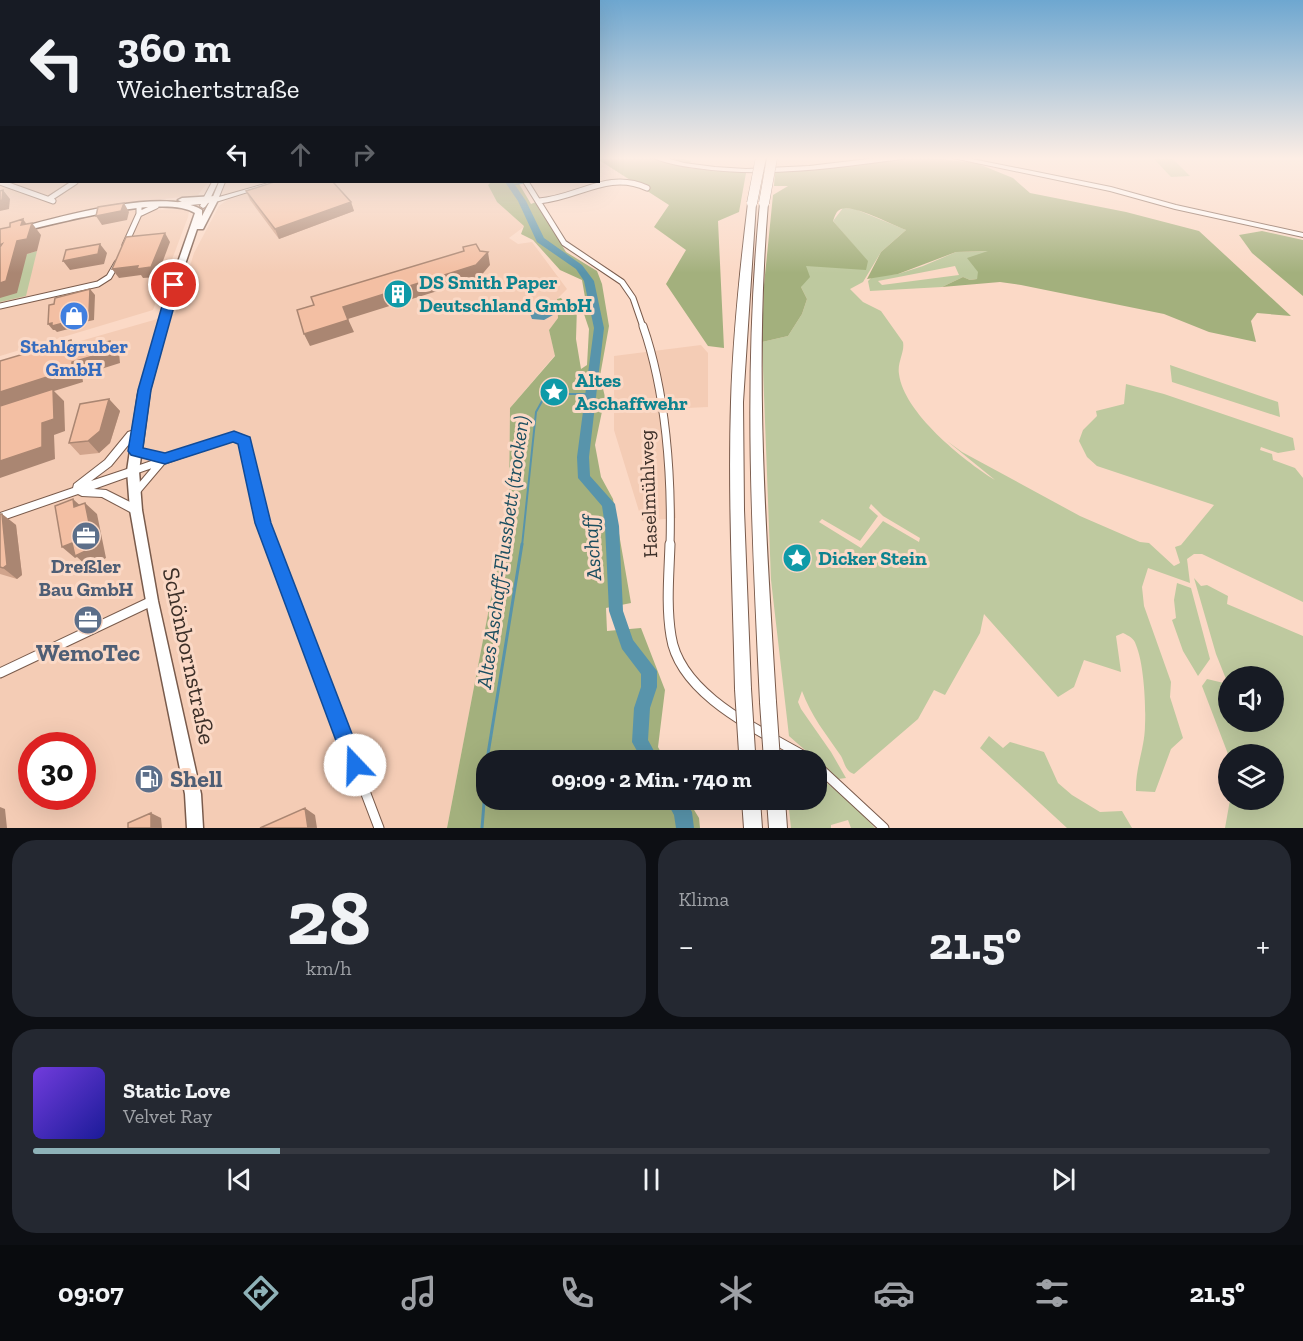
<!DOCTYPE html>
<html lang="de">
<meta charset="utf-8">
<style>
:root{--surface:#171b24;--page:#242831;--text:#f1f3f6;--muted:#9ea1a6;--line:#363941;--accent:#8eb2b8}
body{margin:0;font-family:"Zilla Slab",serif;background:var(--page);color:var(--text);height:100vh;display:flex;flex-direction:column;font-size:22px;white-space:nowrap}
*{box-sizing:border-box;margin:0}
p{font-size:20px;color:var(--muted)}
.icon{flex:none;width:33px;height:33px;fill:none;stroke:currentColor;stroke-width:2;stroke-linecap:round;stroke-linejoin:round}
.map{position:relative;height:828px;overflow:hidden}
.panel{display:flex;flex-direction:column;gap:12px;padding:12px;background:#0d0f14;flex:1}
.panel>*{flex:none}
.banner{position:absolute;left:0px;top:0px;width:600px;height:183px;box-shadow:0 6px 24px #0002;background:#171b24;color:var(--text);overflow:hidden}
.buttons{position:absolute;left:1218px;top:666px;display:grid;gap:12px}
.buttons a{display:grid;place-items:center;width:66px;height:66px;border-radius:50%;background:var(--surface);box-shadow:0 6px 24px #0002;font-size:30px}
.speed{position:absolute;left:18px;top:732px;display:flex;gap:12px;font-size:30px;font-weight:700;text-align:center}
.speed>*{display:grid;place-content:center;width:78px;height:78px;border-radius:50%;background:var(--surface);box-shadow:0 6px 24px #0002;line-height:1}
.speed .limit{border:9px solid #d22;background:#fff;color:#111}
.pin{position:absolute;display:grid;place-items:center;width:51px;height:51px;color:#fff;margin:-26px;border:3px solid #fff;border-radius:50%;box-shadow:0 2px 6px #0007}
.me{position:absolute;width:66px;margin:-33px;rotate:339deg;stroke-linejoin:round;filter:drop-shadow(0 0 4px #0008)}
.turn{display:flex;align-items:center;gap:21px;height:126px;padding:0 18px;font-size:27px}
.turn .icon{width:78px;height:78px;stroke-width:2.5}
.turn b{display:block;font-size:42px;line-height:51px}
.lanes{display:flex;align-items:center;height:57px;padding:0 18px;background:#0003;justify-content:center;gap:30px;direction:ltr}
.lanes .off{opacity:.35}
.big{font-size:45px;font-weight:700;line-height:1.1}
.panel .tile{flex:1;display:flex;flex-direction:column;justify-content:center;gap:9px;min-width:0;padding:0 21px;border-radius:24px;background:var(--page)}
.panel .dial{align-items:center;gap:0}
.dial b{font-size:78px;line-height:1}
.song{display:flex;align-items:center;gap:18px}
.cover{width:72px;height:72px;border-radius:9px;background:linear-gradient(135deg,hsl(260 70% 55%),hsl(240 70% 35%))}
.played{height:6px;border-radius:3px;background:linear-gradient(90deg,var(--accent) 20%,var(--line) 20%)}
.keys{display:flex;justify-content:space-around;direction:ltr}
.heat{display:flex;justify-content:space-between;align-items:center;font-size:33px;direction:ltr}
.panel .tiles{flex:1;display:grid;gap:12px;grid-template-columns:1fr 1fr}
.tile:last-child{grid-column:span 2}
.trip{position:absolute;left:476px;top:750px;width:351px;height:60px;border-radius:24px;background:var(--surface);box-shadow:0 6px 24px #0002;font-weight:700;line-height:60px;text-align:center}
.menu{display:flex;height:96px;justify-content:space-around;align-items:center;background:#090b0e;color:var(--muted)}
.menu .icon{width:42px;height:42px}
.menu .selected{color:var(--accent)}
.menu b{font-size:27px;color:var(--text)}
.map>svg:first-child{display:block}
.built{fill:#f4ccb5;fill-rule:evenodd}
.green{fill:#bec99f;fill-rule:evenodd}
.forest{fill:#a3b07d}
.water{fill:#5894ab}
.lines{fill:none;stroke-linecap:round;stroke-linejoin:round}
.stream-far2{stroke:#5894ab;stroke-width:1.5}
.stream-far1{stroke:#5894ab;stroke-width:2}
.stream{stroke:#5894ab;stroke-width:3}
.river{fill:#5894ab;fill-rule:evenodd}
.street-far2-casing{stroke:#795b4c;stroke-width:7}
.street-far1-casing{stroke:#795b4c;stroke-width:9}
.street-casing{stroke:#795b4c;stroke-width:11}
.secondary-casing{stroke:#795b4c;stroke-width:2}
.primary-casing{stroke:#795b4c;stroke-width:3}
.highway-casing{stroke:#795b4c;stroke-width:2}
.street-far2{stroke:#fff;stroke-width:5}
.street-far1{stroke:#fff;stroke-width:7}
.street{stroke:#fff;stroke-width:9}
.secondary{fill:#fff;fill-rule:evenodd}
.primary{fill:#fff;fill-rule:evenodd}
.highway{fill:#fff;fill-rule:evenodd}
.highway-bridge-far1-casing{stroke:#795b4c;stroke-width:11;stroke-linecap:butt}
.highway-bridge-casing{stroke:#795b4c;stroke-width:18;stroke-linecap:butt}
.highway-bridge-far1{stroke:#fff;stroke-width:10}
.highway-bridge{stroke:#fff;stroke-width:16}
.wall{fill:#d1a48c}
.shaded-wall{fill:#aa8672}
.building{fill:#f3bfa3;stroke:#aa8672;stroke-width:1.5}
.route{fill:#1a73e8;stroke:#114b97;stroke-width:1.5}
.labels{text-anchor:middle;stroke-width:6;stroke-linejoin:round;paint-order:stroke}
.culture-label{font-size:20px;font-weight:bold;fill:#0d838f;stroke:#fbd9c6;text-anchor:start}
.shop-label{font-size:20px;font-weight:bold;fill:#366cbe;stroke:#fbd9c6}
.street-label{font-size:20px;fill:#3c2f28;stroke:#fbd9c6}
.service-label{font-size:20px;font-weight:bold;fill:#4e5e75;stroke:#fbd9c6}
.water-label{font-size:21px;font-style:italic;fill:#1b4e60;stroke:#fbd9c6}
.near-service-label{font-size:24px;font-weight:bold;fill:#4e5e75;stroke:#fbd9c6}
.near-street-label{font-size:24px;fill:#3c2f28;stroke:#fbd9c6}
</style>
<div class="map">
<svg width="1303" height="828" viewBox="0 0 1303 828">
<rect width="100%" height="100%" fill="#fbd9c6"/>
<path class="built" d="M 0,157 L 2,182 L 208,182 L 198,195 L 105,206 L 0,230 Z
M 284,182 L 491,182 L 488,185 L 497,202 L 525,226 L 509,238 L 518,244 L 532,242 L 567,289 L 557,299 L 559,318 L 549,330 L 555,355 L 510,408 L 509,504 L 447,828 L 0,828 L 0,364 L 175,314 L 194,253 L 219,206 L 227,200 ZM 32,746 L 82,746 L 82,796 L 32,796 Z
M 183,209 L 189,211 L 188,217 L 153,310 L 0,356 L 0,239 L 82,217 L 118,211 Z
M 701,345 L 708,353 L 708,407 L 665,409 L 676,518 L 642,521 L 614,430 L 614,356 Z"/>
<path class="green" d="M 1152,157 L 1171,157 L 1190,176 L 1171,177 Z
M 843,208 L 855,209 L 906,230 L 881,252 L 863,282 L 850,289 L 863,302 L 881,311 L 903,342 C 905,352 897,362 899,374 C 904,413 963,460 995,480 L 947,441 L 962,452 L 1080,516 L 1140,542 L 1149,543 L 1174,566 L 1180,563 L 1175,547 L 1181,545 L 1214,505 L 1097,466 L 1087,457 L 1079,441 L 1083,430 L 1097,416 L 1096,411 L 1124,404 L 1126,384 L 1164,394 L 1293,438 L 1295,450 L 1278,453 L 1261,447 L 1260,450 L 1272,454 L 1273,460 L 1295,468 L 1303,478 L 1303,602 L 1202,554 L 1194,554 L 1187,559 L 1190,583 L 1148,568 L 1142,587 L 1144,606 L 1171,682 L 1170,697 L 1183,738 L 1171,749 L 1155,792 L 1136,791 C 1135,768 1145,748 1145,725 C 1146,705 1144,664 1136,645 C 1134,638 1129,636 1123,633 L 1116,636 L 1121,672 L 1084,660 L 1074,687 L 1058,697 L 984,614 L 980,633 L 945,695 L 934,690 L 918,719 L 854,774 C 845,771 845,763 841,756 C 826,734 811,716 802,691 L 798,702 L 801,709 L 831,752 L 846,778 L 838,779 L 789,736 L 771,580 L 762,342 L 788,336 L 802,314 L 807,299 L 801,287 L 805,266 L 867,261 L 833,221 ZM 871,504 L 883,516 L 920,538 L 919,542 L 883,521 L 861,548 L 819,522 L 822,519 L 860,541 L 878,516 L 869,508 Z
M 37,251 L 26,296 L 0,302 L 0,297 L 27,254 Z
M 989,251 L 977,279 L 970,280 L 963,277 L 942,287 L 870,291 L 868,281 L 873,276 L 898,274 L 923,266 L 956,252 ZM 955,266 L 959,275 L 882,285 L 878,281 Z
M 1170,365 L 1278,402 L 1280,417 L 1172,382 Z
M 1194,578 L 1201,586 L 1207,585 L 1228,596 L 1227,604 L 1303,636 L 1303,828 L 1225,828 L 1230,800 L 1274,800 L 1274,754 L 1228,754 L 1228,765 L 1228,754 L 1202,686 L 1207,679 L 1228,684 L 1216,654 ZM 1228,676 L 1274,676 L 1274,722 L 1228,722 Z
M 1177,583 L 1191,588 L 1210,659 L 1198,676 L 1183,651 L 1172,620 L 1176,618 L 1174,600 Z
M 989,736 L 1003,748 L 1010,742 L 1044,752 L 1058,783 L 1072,795 L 1100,812 L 1122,811 L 1132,828 L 1067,828 L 980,748 Z
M 816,774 L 855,806 L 875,828 L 851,828 L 848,820 L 831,825 L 831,828 L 791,828 L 788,800 L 816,800 Z"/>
<path class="forest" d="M 598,157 L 676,157 L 691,161 L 688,168 L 746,173 L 739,212 L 718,221 L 724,348 L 708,346 L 666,284 L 686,250 L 654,227 L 669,205 L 599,160 Z
M 922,157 L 976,163 L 1013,178 L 1030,193 L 1126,212 L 1199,231 L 1291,316 L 1257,313 L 1251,321 L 1256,342 L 1209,332 L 1164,314 L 1021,285 L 1000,282 L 942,287 L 963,277 L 970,280 L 977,279 L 978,272 L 967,258 L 988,251 L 956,252 L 898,274 L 867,279 L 881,252 L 906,230 C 892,225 854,204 841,209 C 836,211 835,216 833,221 L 868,261 L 866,270 L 806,266 L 810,277 L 801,287 L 807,299 L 802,314 L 788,336 L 762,342 L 764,285 L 773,195 L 788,186 L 774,186 L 775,172 Z
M 491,182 L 518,182 L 531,204 L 536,202 L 566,252 L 597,271 L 602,284 L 609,326 L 600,376 L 605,397 L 595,445 L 601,477 L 613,499 L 631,603 L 606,608 L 607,631 L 641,628 L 665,690 L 658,747 L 665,760 L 486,760 L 486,800 L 688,800 L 699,818 L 700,828 L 447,828 L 509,504 L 510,408 L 555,356 L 549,330 L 558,318 L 557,299 L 561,298 L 567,306 L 577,306 L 576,339 L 581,369 L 587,365 L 589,329 L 583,311 L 586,303 L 582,280 L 560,270 L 533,240 L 521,234 L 524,226 L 497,202 L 488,185 Z
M 1262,231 L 1303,240 L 1303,296 L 1252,253 L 1239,235 Z"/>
<path class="water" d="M 538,304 L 550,305 L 554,309 L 553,315 L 544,320 L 532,319 L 529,311 Z"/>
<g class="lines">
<path class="stream-far2" d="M 511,185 L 529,182"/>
<path class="stream-far1" d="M 522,546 L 536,412 L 546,394 L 591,394"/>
<path class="stream" d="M 487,760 L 522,544
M 482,828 L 486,778"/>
<path class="river" d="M 505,182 L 513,182 L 526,201 L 544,238 L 582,265 L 594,281 L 604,328 L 589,457 L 590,476 L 615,504 L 619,526 L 623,611 L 633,640 L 657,671 L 657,687 L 650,708 L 648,740 L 659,760 L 642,760 L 632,742 L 634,708 L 641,687 L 641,674 L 622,649 L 609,611 L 605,526 L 602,506 L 578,478 L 577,457 L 594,328 L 584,281 L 576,269 L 537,242 L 518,201 Z
M 666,800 L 685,800 L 692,812 L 694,828 L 676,828 L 674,815 Z"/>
<g class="street-far2-casing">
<path id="street-far2" d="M 0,182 L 53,201
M 526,182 L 564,243 L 622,282 L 633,298 L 643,327
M 49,199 L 75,182
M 539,201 C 578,198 608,170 647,188
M 139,214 L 156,206
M 125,245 L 139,214 L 139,207
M 0,306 L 98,284 L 109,277 L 117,263"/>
</g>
<g class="street-far1-casing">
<path id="street-far1" d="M 643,326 C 666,392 672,476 670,546
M 136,451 L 162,458
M 133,471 L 234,436 L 245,440 L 247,463 L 272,546
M 135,493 L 163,460"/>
</g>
<g class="street-casing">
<path id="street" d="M 271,544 L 379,828
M 670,544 C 669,575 666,606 671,636 C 680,697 764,732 811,760
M 0,673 L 152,601
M 816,765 L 884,828"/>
</g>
<g class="secondary-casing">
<path id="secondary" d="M 651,157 L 663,157 L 684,163 L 715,167 L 746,169 L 809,166 L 885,157 L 905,157 L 902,159 C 833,168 765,178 696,168 C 681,166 664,163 651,157 Z
M 948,157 L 962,157 L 1111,187 L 1176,205 L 1303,233 L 1303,237 L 1175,209 L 1110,191 Z
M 212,182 L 218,182 L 210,199 L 212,199 L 219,182 L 225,182 L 219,197 L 272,182 L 280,182 L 219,201 L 208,203 L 205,207 L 203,208 L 200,206 L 201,204 L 179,206 L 176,204 L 179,202 L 203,199 Z
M 131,431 L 134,432 L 136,435 L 134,438 L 111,466 L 91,481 L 133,467 L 136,468 L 138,471 L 136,474 L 94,489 L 106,490 L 140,507 L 141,510 L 140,513 L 136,514 L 132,513 L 102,497 L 82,496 L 78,494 L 0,521 L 0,513 L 73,488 L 74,484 L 105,460 L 128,432 Z"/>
</g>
<g class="primary-casing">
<path id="primary" d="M 215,196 L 219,198 L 203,229 L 197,229 L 178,285 L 150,389 L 139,471 L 142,510 L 158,601 L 201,794 L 203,828 L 187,828 L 185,794 L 146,601 L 130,510 L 127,471 L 138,395 L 170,285 L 195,213 C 163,192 39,228 0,237 L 0,233 C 45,221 162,185 202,210 L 202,216 L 210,201 L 182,202 L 178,200 L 182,198 Z"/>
</g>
<g class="highway-casing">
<path id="highway" d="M 752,200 L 756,203 L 743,402 L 744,510 L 751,689 L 749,695 L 743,697 L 737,695 L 735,689 C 733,594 728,498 731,402 C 733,336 740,269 748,203 Z
M 764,200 L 768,203 C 754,372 766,533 776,702 L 774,708 L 768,710 L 762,708 L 760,702 C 752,533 743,372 760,203 Z
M 742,800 L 760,800 L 762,828 L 744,828 Z
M 767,800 L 785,800 L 787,828 L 769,828 Z"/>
</g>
<use href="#street-far2" class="street-far2"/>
<use href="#street-far1" class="street-far1"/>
<use href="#street" class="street"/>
<use href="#secondary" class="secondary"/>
<use href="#primary" class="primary"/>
<use href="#highway" class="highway"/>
<g class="highway-bridge-far1-casing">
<path id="highway-bridge-far1" d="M 752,203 L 761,157
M 764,203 L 772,158"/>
</g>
<g class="highway-bridge-casing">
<path id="highway-bridge" d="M 743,689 L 747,752
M 768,702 L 772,760"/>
</g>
<use href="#highway-bridge-far1" class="highway-bridge-far1"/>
<use href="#highway-bridge" class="highway-bridge"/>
</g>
<path class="wall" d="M 246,191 L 351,202 L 354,211 L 279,239 L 250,200 Z
M 109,399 L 120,411 L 110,443 L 99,453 L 80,455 L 69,443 Z
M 0,514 L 2,514 L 16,525 L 22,575 L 17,579 L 0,574 Z"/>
<path class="shaded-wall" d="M 3,190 L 10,199 L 9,209 L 0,211 L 0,201 Z
M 351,202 L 354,211 L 279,239 L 275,229 Z
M 124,203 L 129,212 L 127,220 L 102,225 L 96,216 Z
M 23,219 L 30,229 L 32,223 L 41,235 L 37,251 L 27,254 L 17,293 L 0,298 L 0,283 Z
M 165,233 L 170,242 L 157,277 L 143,278 L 141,275 L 119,278 L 112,269 L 138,266 Z
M 100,244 L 107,253 L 104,264 L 70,270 L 63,261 Z
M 488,252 L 490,265 L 479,278 L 348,319 L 354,332 L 310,346 L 304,334 L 343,307 Z
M 90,289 L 95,295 L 94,320 L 80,323 L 80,326 L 57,332 L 55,330 L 53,330 L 48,324 L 75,317 Z
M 71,340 L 81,352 L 110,341 L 119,353 L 120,363 L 82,375 L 83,382 L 54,391 L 64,401 L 65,431 L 54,435 L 55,459 L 0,478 L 0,392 L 71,352 Z
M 109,399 L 120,411 L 110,443 L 99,453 L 88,441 Z
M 73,499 L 85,510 L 74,507 Z
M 85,503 L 97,514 L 106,558 L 88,567 L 77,557 L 75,558 L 62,547 Z
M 2,514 L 16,525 L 22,575 L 17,579 L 3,568 Z
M 0,807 L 5,809 L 7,828 L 0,828 Z
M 305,808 L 315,815 L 317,828 L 308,828 Z
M 151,813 L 161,818 L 162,828 L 151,828 Z"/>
<path class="building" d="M 274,182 L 333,182 L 351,202 L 275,229 L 246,191 Z
M 3,190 L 2,200 L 0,201 L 0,191 Z
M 124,203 L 121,211 L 96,216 L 98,207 Z
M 23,219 L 21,225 L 32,223 L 27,239 L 17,241 L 6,281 L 0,283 L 0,247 L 2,244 L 0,245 L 0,229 L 10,227 L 10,223 Z
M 165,233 L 151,267 L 137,269 L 138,266 L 112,269 L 126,237 Z
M 100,244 L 98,254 L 63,261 L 66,250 Z
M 476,244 L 480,251 L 488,252 L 476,265 L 343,307 L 348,320 L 304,334 L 297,310 L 314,305 L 311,297 L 464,251 L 463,247 Z
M 90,289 L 89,313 L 75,317 L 75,320 L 52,326 L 52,323 L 48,324 L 49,305 L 54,304 L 55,298 Z
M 71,340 L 71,352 L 110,341 L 111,351 L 72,362 L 72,369 L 0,392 L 0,361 Z
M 53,389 L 54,419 L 42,423 L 42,447 L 0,461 L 0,406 Z
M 109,399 L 100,431 L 88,441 L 69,443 L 80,404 Z
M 73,499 L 74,507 L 85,503 L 94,547 L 75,556 L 72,543 L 62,547 L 55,506 Z
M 0,514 L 2,514 L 7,565 L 3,568 L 0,567 Z
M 305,808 L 308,828 L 260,828 Z
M 151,813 L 151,828 L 128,828 L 128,823 Z"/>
<linearGradient id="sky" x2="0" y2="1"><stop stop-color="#6ea7d0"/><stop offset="0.58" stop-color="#fdeee5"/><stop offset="1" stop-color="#fdeee5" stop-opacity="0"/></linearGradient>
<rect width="1303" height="273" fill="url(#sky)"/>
<path class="route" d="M 174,282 L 180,285 L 151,390 L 143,448 L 165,453 L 234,431 L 250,437 L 271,523 L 364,765 L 362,771 L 355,774 L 348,771 L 345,765 L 255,523 L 238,444 L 233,442 L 165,464 L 131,455 L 128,451 L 138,390 L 168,285 Z"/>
<defs>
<g id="building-disc" transform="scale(1.5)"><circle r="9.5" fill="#0f9aa8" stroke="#fbd9c6"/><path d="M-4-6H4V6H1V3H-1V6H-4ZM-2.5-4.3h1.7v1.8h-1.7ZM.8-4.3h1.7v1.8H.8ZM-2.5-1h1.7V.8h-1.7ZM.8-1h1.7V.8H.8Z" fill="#fff"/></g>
<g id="shop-disc" transform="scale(1.5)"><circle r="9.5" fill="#3f7fe0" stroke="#fbd9c6"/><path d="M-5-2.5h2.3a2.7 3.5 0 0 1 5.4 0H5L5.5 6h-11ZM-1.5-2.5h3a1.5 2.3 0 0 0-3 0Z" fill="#fff"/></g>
<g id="sight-disc" transform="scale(1.5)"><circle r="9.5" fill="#0f9aa8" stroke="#fbd9c6"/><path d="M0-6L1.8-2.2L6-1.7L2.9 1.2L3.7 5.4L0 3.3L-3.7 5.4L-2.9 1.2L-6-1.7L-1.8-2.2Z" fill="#fff"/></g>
<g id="office-disc" transform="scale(1.5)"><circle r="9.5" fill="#5c6f8a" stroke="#fbd9c6"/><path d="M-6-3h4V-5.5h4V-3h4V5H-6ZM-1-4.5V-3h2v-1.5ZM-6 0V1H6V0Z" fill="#fff"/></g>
<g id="fuel-disc" transform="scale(1.5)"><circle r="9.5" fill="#5c6f8a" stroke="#fbd9c6"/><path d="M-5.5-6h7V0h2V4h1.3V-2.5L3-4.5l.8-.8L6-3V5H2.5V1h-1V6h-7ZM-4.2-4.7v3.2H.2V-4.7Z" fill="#fff"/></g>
</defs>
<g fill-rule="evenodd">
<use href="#building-disc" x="398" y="294"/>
<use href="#shop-disc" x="74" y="316"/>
<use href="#sight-disc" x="554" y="392"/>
<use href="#office-disc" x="86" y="536"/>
<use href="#sight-disc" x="797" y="558"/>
<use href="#office-disc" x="88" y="620"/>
<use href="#fuel-disc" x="149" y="779"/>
</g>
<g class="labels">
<g class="culture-label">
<text x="419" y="289">DS Smith Paper<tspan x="419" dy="23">Deutschland GmbH</tspan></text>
<text x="575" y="387">Altes<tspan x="575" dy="23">Aschaffwehr</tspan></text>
<text x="818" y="565">Dicker Stein</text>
</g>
<g class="shop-label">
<text x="74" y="353">Stahlgruber<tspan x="74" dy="23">GmbH</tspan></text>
</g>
<g class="street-label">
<text transform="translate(648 494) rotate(-92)" y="7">Haselmühlweg</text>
</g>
<g class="service-label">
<text x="86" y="573">Dreßler<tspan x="86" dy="23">Bau GmbH</tspan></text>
</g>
<g class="water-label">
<text transform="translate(592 548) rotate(-94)" y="7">Aschaff</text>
<text transform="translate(503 552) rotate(-82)" y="7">Altes Aschaff-Flussbett (trocken)</text>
</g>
<g class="near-service-label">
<text x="88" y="661">WemoTec</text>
<text x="170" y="787" text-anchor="start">Shell</text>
</g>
<g class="near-street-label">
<text transform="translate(189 656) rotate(78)" y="8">Schönbornstraße</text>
</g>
</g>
</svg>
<div class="buttons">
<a><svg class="icon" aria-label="sound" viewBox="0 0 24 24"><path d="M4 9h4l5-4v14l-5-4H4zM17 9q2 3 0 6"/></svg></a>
<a><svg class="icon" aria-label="layers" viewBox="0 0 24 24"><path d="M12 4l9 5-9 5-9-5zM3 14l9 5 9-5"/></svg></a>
</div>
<div class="speed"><div class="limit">30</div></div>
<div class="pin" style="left:174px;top:285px;background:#d93025"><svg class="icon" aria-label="arrive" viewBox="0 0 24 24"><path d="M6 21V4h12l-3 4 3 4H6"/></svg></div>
<svg class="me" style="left:355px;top:765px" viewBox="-20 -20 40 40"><circle r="19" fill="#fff"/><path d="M0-13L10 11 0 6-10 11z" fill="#1a73e8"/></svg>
<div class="trip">09:09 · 2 Min. · 740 m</div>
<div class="banner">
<div class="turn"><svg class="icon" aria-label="left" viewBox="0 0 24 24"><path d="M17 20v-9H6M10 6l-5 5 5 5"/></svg><div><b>360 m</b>Weichertstraße</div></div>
<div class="lanes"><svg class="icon" aria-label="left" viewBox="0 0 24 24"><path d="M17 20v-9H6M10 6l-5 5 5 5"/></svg><svg class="icon off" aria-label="ahead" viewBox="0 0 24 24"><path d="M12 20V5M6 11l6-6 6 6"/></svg><svg class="icon off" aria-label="right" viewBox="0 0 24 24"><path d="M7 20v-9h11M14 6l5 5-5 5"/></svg></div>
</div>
</div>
<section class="panel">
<div class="tiles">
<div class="tile dial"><b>28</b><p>km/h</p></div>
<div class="tile"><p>Klima</p>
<div class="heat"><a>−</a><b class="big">21.5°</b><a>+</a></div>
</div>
<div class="tile">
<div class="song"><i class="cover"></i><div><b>Static Love</b><p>Velvet Ray</p></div></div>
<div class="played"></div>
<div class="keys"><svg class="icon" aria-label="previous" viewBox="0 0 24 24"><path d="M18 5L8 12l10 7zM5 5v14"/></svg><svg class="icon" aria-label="pause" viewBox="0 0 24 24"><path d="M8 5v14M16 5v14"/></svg><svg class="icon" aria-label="next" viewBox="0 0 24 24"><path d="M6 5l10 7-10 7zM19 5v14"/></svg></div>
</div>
</div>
</section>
<nav class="menu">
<b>09:07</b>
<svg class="icon selected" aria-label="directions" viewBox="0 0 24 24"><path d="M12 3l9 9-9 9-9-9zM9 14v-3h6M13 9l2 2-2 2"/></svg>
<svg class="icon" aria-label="music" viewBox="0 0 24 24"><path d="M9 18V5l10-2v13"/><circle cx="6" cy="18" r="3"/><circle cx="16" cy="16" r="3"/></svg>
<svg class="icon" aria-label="phone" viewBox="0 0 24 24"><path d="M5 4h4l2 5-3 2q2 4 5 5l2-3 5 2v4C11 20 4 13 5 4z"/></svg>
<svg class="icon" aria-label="climate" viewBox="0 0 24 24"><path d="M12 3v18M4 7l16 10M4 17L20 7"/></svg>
<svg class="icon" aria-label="car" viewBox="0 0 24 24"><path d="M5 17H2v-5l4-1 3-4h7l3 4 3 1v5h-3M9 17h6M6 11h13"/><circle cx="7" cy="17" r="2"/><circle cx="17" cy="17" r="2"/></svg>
<svg class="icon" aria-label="filters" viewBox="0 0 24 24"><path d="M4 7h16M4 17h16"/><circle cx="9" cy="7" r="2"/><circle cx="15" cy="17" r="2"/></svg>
<b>21.5°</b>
</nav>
